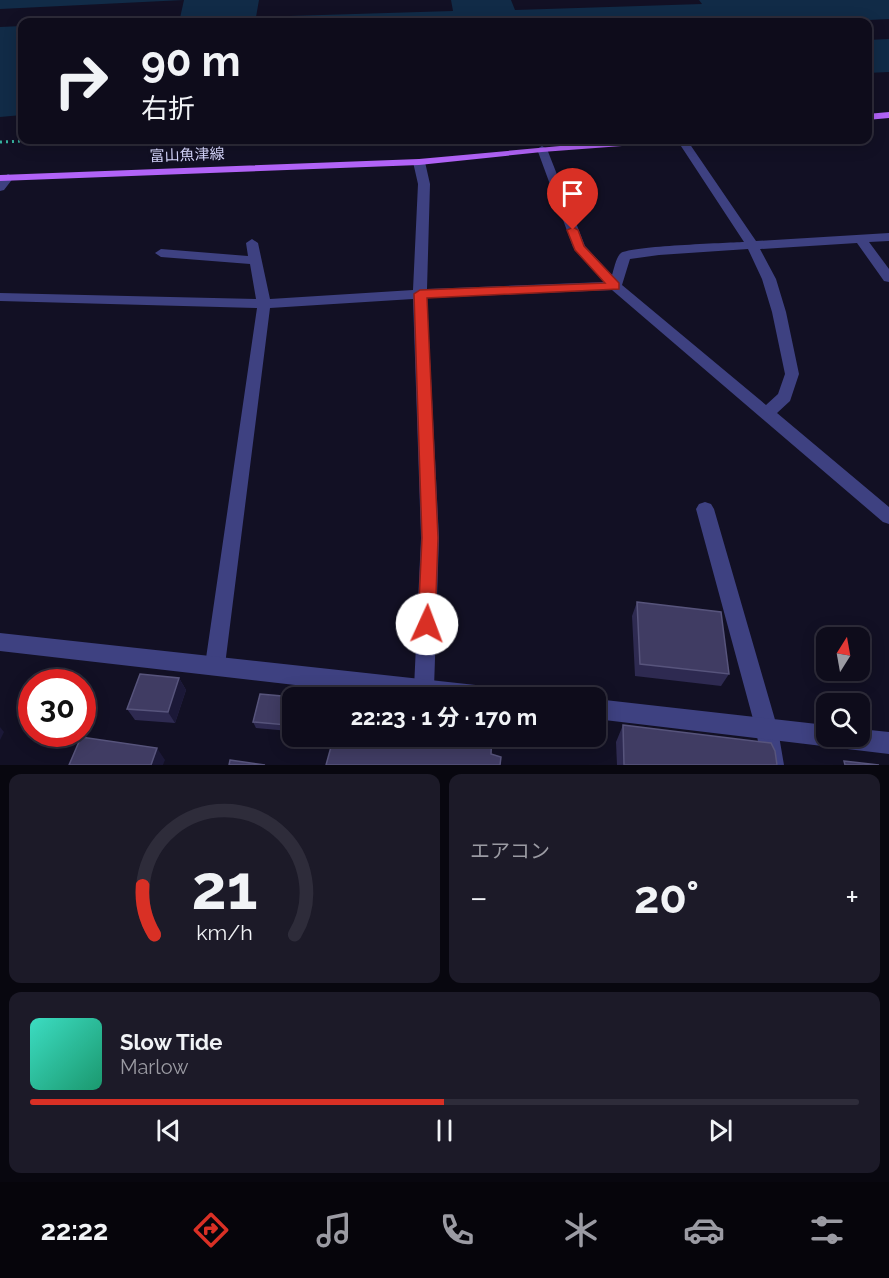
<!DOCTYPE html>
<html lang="ja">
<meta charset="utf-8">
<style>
:root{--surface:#0e0c1b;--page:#1c1a28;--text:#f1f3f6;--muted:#9b9ba3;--line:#2e2c3a;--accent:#d93025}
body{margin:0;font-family:Raleway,"Noto Sans JP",sans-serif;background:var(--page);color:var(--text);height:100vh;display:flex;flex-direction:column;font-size:22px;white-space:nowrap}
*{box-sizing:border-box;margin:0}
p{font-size:20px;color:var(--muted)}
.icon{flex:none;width:33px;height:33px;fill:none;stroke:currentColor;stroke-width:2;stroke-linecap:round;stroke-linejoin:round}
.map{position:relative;height:765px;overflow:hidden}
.side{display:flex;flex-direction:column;gap:9px;padding:9px;background:#08070f;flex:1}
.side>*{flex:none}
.top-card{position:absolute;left:18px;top:18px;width:854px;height:126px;border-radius:12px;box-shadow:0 3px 15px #0003,0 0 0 2px var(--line);background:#0e0c1b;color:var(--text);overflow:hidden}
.needle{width:39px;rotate:11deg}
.tools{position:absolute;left:816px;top:627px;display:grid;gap:12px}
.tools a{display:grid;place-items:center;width:54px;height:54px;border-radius:12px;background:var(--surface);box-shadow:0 3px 15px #0003,0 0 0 2px var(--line);font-size:30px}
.speed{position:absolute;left:18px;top:669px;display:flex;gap:12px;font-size:30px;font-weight:700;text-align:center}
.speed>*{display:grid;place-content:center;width:78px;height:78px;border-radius:50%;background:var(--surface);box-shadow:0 3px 15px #0003,0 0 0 2px var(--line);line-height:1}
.speed .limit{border:9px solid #d22;background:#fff;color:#111}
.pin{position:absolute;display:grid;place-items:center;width:51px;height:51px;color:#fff;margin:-62px -26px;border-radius:50% 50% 50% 0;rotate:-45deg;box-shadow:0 0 6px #0007}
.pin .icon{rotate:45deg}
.me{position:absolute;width:66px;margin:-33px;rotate:2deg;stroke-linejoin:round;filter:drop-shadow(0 0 4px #0008)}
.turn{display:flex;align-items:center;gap:21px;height:126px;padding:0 24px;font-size:27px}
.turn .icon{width:78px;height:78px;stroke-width:2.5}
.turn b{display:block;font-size:42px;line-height:51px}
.big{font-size:45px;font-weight:700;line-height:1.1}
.side .widget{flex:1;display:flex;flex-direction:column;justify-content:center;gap:9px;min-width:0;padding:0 21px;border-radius:12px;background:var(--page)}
.side .dial{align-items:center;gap:0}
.dial svg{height:156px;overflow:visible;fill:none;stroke:var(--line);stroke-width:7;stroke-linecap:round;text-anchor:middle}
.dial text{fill:var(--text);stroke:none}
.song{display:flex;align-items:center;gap:18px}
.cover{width:72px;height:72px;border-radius:9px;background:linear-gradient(135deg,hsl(170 70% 55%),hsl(160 70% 35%))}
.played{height:6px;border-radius:3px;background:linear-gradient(90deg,var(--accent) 50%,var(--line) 50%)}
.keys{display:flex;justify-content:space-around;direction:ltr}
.heat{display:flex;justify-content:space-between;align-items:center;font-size:33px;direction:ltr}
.side .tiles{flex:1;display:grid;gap:9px;grid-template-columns:1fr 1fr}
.widget:last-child{grid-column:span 2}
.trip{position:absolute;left:282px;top:687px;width:324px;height:60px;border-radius:12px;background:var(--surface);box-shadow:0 3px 15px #0003,0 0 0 2px var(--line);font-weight:700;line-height:60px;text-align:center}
.dock{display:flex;height:96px;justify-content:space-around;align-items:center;background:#06050b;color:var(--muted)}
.dock .icon{width:42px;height:42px}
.dock .selected{color:var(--accent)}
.dock b{font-size:27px;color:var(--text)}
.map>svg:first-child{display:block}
.water{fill:#112b47}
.pier{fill:#121024}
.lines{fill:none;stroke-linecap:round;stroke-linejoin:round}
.path{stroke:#36b09d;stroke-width:3;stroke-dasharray:2 4;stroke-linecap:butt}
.minor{fill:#3e4181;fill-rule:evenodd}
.tertiary{fill:#3e4181;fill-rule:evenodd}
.primary{fill:#b163f7;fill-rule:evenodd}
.wall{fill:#2e2a51}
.shaded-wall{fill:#1b1837}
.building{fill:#403c63;stroke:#57547c;stroke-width:1.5}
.route{fill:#d93025;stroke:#8d1f18;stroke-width:1.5}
.labels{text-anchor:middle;stroke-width:6;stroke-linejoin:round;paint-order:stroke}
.far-street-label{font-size:15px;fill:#d6d6fd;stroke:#121024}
</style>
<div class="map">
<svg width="889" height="765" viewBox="0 0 889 765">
<rect width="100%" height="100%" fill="#121024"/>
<path class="water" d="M 0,0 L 889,0 L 889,72 L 867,73 L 867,22 L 22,22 L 22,115 L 0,117 Z"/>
<path class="pier" d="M 184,0 L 180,18 L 89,22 L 22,22 L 22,26 L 0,27 L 0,9 Z
M 259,0 L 451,0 L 453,11 L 256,17 Z
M 511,0 L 699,0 L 702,4 L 515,10 Z
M 889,19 L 889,39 L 867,40 L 867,22 L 828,22 Z"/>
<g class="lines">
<path class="path" d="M 0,142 L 45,140"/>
<path class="minor" d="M 677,140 L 687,140 L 756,241 L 889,233 L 889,241 L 869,242 L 889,269 L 889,282 L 884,281 L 857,243 L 760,249 L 776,279 L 786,312 L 799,374 L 790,401 L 777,413 L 889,507 L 889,524 L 883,522 L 612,290 L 427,298 L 439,538 L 434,688 L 431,695 L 425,698 L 417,695 L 414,688 L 421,538 L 413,299 L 270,308 L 225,665 L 222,672 L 215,675 L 208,672 L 205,665 L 257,308 L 0,301 L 0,293 L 256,299 L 250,264 L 161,257 L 155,253 L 161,249 L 248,256 L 246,243 L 252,239 L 258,243 L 270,299 L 413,290 L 418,184 L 413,162 L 419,159 L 425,162 L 430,184 L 427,289 L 604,282 L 573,247 L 537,149 L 542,146 L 547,149 L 585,246 L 612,275 C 614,269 616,257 621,253 C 632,246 725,243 744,242 ZM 748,249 L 762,279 L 772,312 L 785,374 L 778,394 L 766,405 L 622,285 L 630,259 L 659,255 Z
M 8,174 L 14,177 L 4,190 L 0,191 L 0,180 Z
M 705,502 L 711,504 L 714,509 L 778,730 L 784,765 L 762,765 L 756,730 L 696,509 L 699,504 Z"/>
<path class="tertiary" d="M 0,633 L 503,688 L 510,691 L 513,698 L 408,698 L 0,651 Z
M 596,699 L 826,725 L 826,736 L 860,736 L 860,729 L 889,732 L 889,754 L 596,719 Z"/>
<path class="primary" d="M 889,112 L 889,118 L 867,120 L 867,114 Z
M 626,140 L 667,140 L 662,143 L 542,152 L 419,165 L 0,181 L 0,175 L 419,159 Z"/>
</g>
<path class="wall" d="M 637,602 L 729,674 L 721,686 L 635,676 L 632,616 Z
M 179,678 L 186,690 L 175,723 L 135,720 L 127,709 Z
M 293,697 L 289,731 L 256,728 L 253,722 Z
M 623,725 L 777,765 L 617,765 L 616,742 Z"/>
<path class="shaded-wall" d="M 179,678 L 186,690 L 175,723 L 168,712 Z
M 292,699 L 292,715 L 289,731 L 287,725 Z
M 0,727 L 4,732 L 0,740 Z
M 157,748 L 165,760 L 163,765 L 151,765 Z"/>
<path class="building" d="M 637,602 L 721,612 L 729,674 L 640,664 Z
M 140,674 L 179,678 L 168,712 L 127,709 Z
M 260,694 L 293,697 L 287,725 L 253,722 Z
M 623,725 L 771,743 L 775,751 L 777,765 L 624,765 Z
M 334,736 L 492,736 L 491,754 L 501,757 L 500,765 L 326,765 Z
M 81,737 L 157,748 L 151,765 L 69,765 Z
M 230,760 L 265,765 L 229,765 Z
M 844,761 L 879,765 L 845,765 Z"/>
<path class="route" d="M 573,227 L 578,230 L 584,246 L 619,283 L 619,289 L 427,298 L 438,538 L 435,624 L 433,629 L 427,632 L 420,629 L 418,624 L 422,538 L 414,294 L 420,290 L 605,283 L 575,250 L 567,230 Z"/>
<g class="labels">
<g class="far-street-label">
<text transform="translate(187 155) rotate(-2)" y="5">富山魚津線</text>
</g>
</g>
</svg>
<div class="tools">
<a><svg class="needle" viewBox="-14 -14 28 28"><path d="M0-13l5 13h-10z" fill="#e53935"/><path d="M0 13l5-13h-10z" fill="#9b9ba3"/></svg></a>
<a><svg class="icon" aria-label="search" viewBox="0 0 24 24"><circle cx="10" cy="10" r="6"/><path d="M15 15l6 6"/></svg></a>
</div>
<div class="speed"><div class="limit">30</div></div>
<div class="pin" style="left:573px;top:230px;background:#d93025"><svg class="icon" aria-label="arrive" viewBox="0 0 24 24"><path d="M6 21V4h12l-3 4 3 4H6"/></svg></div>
<svg class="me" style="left:427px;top:624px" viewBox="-20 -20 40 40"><circle r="19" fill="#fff"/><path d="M0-13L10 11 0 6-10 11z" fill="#d93025"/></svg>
<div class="trip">22:23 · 1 分 · 170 m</div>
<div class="top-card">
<div class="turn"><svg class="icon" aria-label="right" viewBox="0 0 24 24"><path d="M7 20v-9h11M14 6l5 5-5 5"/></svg><div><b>90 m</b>右折</div></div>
</div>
</div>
<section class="side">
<div class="tiles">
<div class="widget dial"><svg viewBox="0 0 100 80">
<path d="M14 69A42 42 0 1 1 86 69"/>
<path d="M14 69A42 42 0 0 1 8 44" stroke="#d93025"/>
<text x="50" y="56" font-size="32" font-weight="700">21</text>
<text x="50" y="72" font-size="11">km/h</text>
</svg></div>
<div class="widget"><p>エアコン</p>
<div class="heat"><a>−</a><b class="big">20°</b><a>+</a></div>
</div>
<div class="widget">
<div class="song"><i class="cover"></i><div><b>Slow Tide</b><p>Marlow</p></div></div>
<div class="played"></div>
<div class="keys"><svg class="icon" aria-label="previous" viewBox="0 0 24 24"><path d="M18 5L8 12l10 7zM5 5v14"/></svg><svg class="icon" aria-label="pause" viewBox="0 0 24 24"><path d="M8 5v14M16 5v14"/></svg><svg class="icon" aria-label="next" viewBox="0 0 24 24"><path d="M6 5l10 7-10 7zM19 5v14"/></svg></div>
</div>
</div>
</section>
<nav class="dock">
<b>22:22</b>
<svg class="icon selected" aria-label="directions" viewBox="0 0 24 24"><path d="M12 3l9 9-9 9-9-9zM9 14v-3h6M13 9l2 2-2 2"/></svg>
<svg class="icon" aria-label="music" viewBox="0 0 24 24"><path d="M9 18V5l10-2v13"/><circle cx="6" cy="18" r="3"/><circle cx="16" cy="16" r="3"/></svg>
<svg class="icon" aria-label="phone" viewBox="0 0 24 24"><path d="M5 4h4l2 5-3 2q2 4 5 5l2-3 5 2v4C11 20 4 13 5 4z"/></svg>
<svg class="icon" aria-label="climate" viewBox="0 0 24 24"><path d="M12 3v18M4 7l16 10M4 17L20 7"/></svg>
<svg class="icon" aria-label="car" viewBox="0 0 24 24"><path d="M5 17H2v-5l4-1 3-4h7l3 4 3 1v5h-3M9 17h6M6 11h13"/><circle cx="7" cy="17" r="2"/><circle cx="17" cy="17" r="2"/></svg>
<svg class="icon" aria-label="filters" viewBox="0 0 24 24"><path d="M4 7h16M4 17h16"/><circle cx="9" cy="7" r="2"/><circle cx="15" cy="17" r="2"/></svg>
</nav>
